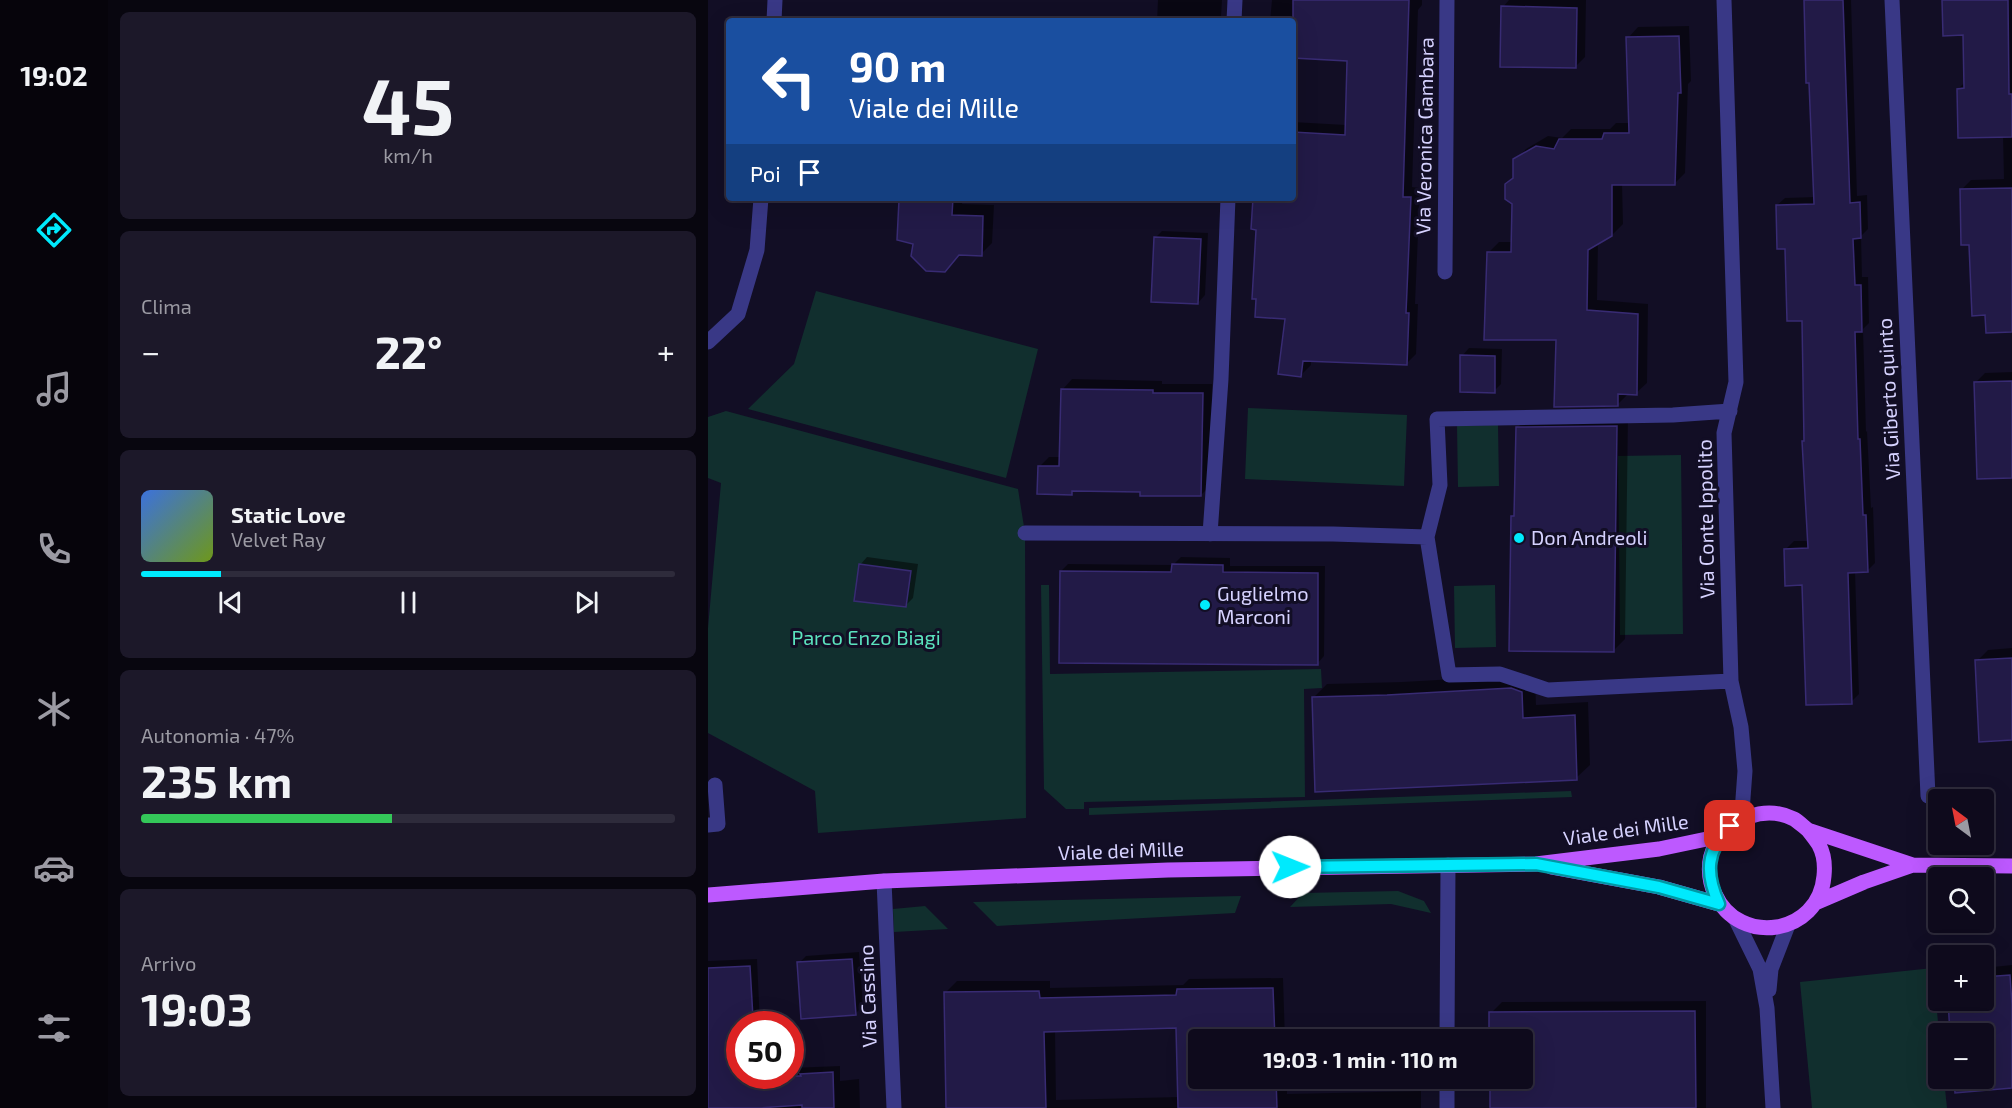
<!DOCTYPE html>
<html lang="it">
<meta charset="utf-8">
<style>
:root{--surface:#0e0a1c;--page:#1c1829;--text:#f1f3f6;--muted:#9b9aa3;--line:#2e2b3b;--accent:#00eafd}
body{margin:0;font-family:"Exo 2",sans-serif;background:var(--page);color:var(--text);height:100vh;display:flex;flex-direction:column;font-size:22px;white-space:nowrap}
*{box-sizing:border-box;margin:0}
p{font-size:20px;color:var(--muted)}
.icon{flex:none;width:33px;height:33px;fill:none;stroke:currentColor;stroke-width:2;stroke-linecap:round;stroke-linejoin:round}
.map{position:relative;flex:1;overflow:hidden}
.side{display:flex;flex-direction:column;gap:12px;padding:12px;background:#08060f;width:600px}
.side>*{flex:none}
.banner{position:absolute;left:18px;top:18px;width:570px;height:183px;border-radius:6px;box-shadow:0 6px 24px #0002,0 0 0 2px var(--line);background:#1a4fa0;color:#fff;overflow:hidden}
.needle{width:39px;rotate:328deg}
.tools{position:absolute;left:1220px;top:789px;display:grid;gap:12px}
.tools a{display:grid;place-items:center;width:66px;height:66px;border-radius:6px;background:var(--surface);box-shadow:0 6px 24px #0002,0 0 0 2px var(--line);font-size:30px}
.speed{position:absolute;left:18px;top:1011px;display:flex;gap:12px;font-size:30px;font-weight:700;text-align:center}
.speed>*{display:grid;place-content:center;width:78px;height:78px;border-radius:50%;background:var(--surface);box-shadow:0 6px 24px #0002,0 0 0 2px var(--line);line-height:1}
.speed .limit{border:9px solid #d22;background:#fff;color:#111}
.pin{position:absolute;display:grid;place-items:center;width:51px;height:51px;color:#fff;margin:-26px;border-radius:12px;box-shadow:0 3px 9px #0006}
.me{position:absolute;width:66px;margin:-33px;rotate:89deg;stroke-linejoin:round;filter:drop-shadow(0 0 4px #0008)}
.turn{display:flex;align-items:center;gap:21px;height:126px;padding:0 24px;font-size:27px}
.turn .icon{width:78px;height:78px;stroke-width:2.5}
.turn b{display:block;font-size:42px;line-height:51px}
.then{display:flex;align-items:center;height:57px;padding:0 24px;background:#0003;gap:12px;font-size:22px}
.big{font-size:45px;font-weight:700;line-height:1.1}
.side .tile{flex:1;display:flex;flex-direction:column;justify-content:center;gap:9px;min-width:0;padding:0 21px;border-radius:9px;background:var(--page)}
.side .dial{align-items:center;gap:0}
.dial b{font-size:78px;line-height:1}
.song{display:flex;align-items:center;gap:18px}
.cover{width:72px;height:72px;border-radius:9px;background:linear-gradient(135deg,hsl(220 70% 55%),hsl(80 70% 35%))}
.played{height:6px;border-radius:3px;background:linear-gradient(90deg,var(--accent) 15%,var(--line) 15%)}
.keys{display:flex;justify-content:space-around;direction:ltr}
.heat{display:flex;justify-content:space-between;align-items:center;font-size:33px;direction:ltr}
.charge{height:9px;border-radius:4px;background:linear-gradient(90deg,#34c759 47%,var(--line) 0)}
.trip{position:absolute;left:480px;top:1029px;width:345px;height:60px;border-radius:6px;background:var(--surface);box-shadow:0 6px 24px #0002,0 0 0 2px var(--line);font-weight:700;line-height:60px;text-align:center}
main{display:flex;flex:1;min-height:0}
.tabs{display:flex;flex-direction:column;width:108px;justify-content:space-around;align-items:center;background:#06040b;color:var(--muted)}
.tabs .icon{width:42px;height:42px}
.tabs .on{color:var(--accent)}
.tabs b{font-size:27px;color:var(--text)}
.map>svg:first-child{display:block}
.green{fill:#112f2e}
.shadow{fill:#0007;fill-rule:evenodd}
.building{fill:#221a47;stroke:#382b73;stroke-width:1.5}
.lines{fill:none;stroke-linecap:round;stroke-linejoin:round}
.minor{stroke:#393886;stroke-width:15}
.major{stroke:#bd59ff;stroke-width:15}
.route-casing{stroke:#0098a4;stroke-width:15}
.route{stroke:#00eafd;stroke-width:10}
.poi-dot{fill:#00eafd;stroke:#120e25;stroke-width:2}
.labels{text-anchor:middle;stroke-width:6;stroke-linejoin:round;paint-order:stroke}
.street-label{font-size:20px;fill:#d6d2ff;stroke:#120e25}
.poi-label{font-size:20px;fill:#d6d2ff;stroke:#120e25;text-anchor:start}
.park-label{font-size:20px;fill:#5be3be;stroke:#120e25}
</style>
<main>
<nav class="tabs">
<b>19:02</b>
<svg class="icon on" aria-label="directions" viewBox="0 0 24 24"><path d="M12 3l9 9-9 9-9-9zM9 14v-3h6M13 9l2 2-2 2"/></svg>
<svg class="icon" aria-label="music" viewBox="0 0 24 24"><path d="M9 18V5l10-2v13"/><circle cx="6" cy="18" r="3"/><circle cx="16" cy="16" r="3"/></svg>
<svg class="icon" aria-label="phone" viewBox="0 0 24 24"><path d="M5 4h4l2 5-3 2q2 4 5 5l2-3 5 2v4C11 20 4 13 5 4z"/></svg>
<svg class="icon" aria-label="climate" viewBox="0 0 24 24"><path d="M12 3v18M4 7l16 10M4 17L20 7"/></svg>
<svg class="icon" aria-label="car" viewBox="0 0 24 24"><path d="M5 17H2v-5l4-1 3-4h7l3 4 3 1v5h-3M9 17h6M6 11h13"/><circle cx="7" cy="17" r="2"/><circle cx="17" cy="17" r="2"/></svg>
<svg class="icon" aria-label="filters" viewBox="0 0 24 24"><path d="M4 7h16M4 17h16"/><circle cx="9" cy="7" r="2"/><circle cx="15" cy="17" r="2"/></svg>
</nav>
<section class="side">
<div class="tile dial"><b>45</b><p>km/h</p></div>
<div class="tile"><p>Clima</p>
<div class="heat"><a>−</a><b class="big">22°</b><a>+</a></div>
</div>
<div class="tile">
<div class="song"><i class="cover"></i><div><b>Static Love</b><p>Velvet Ray</p></div></div>
<div class="played"></div>
<div class="keys"><svg class="icon" aria-label="previous" viewBox="0 0 24 24"><path d="M18 5L8 12l10 7zM5 5v14"/></svg><svg class="icon" aria-label="pause" viewBox="0 0 24 24"><path d="M8 5v14M16 5v14"/></svg><svg class="icon" aria-label="next" viewBox="0 0 24 24"><path d="M6 5l10 7-10 7zM19 5v14"/></svg></div>
</div>
<div class="tile"><p>Autonomia · 47%</p><b class="big">235 km</b><div class="charge"></div></div>
<div class="tile"><p>Arrivo</p><b class="big">19:03</b></div>
</section>
<div class="map">
<svg width="1304" height="1108" viewBox="0 0 1304 1108">
<rect width="100%" height="100%" fill="#120e25"/>
<path class="green" d="M 108,291 L 330,349 L 298,478 L 40,409 L 86,364 Z
M 540,408 L 699,415 L 696,486 L 537,479 Z
M 18,411 L 310,489 L 317,533 L 318,818 L 110,833 L 107,791 L 0,733 L 0,628 L 13,483 L 0,478 L 0,417 Z
M 790,425 L 791,486 L 750,487 L 749,426 Z
M 973,455 L 975,634 L 912,635 L 910,456 Z
M 333,585 L 341,585 L 342,674 L 613,669 L 614,688 L 596,689 L 597,797 L 376,802 L 376,809 L 358,809 L 336,789 Z
M 787,585 L 788,647 L 747,648 L 746,586 Z
M 863,791 L 864,797 L 381,815 L 381,808 Z
M 690,891 L 716,901 L 723,913 L 683,904 L 582,907 L 595,893 Z
M 533,896 L 527,913 L 289,926 L 265,902 Z
M 217,906 L 240,929 L 186,932 L 185,909 Z
M 1225,968 L 1231,1033 L 1230,1078 L 1236,1079 L 1239,1108 L 1104,1108 L 1092,982 Z"/>
<path class="shadow" d="M 450,0 L 514,0 L 513,17 L 509,21 L 449,21 Z
M 564,0 L 714,0 L 714,5 L 710,10 L 704,187 L 712,188 L 707,304 L 710,304 L 708,354 L 698,364 L 603,360 L 603,365 L 593,375 L 572,373 L 677,238 L 585,197 L 585,122 L 638,125 L 641,59 L 585,56 L 585,21 L 562,21 Z
M 801,0 L 878,0 L 877,57 L 867,67 L 795,7 Z
M 1097,0 L 1143,0 L 1149,196 L 1159,195 L 1160,229 L 1153,236 L 1154,277 L 1160,277 L 1161,323 L 1155,329 L 1158,432 L 1159,431 L 1163,508 L 1165,507 L 1167,563 L 1159,571 L 1147,571 L 1151,694 L 1143,702 L 1096,584 L 1078,549 L 1086,541 L 1101,541 L 1095,442 L 1098,439 L 1095,319 L 1069,205 L 1077,198 L 1107,197 Z
M 1236,0 L 1304,0 L 1304,330 L 1279,314 L 1262,243 L 1253,190 L 1263,180 L 1296,179 L 1295,136 L 1250,89 L 1257,82 L 1256,34 Z
M 981,26 L 983,81 L 980,84 L 977,173 L 967,183 L 914,183 L 915,224 L 904,235 L 890,243 L 889,300 L 940,304 L 939,383 L 928,393 L 920,394 L 909,405 L 849,338 L 780,253 L 791,242 L 805,242 L 806,203 L 798,184 L 806,177 L 807,160 L 818,149 L 840,136 L 854,138 L 863,129 L 902,129 L 908,123 L 923,123 L 920,38 L 930,27 Z
M 195,198 L 255,198 L 254,204 L 286,205 L 284,243 L 273,254 L 252,254 L 237,270 L 207,243 L 193,201 Z
M 454,231 L 500,233 L 497,295 L 490,303 L 447,238 Z
M 761,348 L 794,349 L 793,384 L 786,391 L 754,356 Z
M 1304,372 L 1304,470 L 1267,383 L 1277,373 Z
M 364,379 L 454,381 L 454,384 L 504,384 L 503,485 L 493,495 L 434,490 L 367,489 L 364,493 L 331,467 L 341,457 L 353,457 L 355,389 Z
M 920,415 L 917,639 L 906,650 L 804,517 L 808,513 L 809,428 L 820,417 Z
M 159,557 L 210,564 L 205,598 L 198,605 L 152,565 Z
M 473,557 L 522,558 L 522,566 L 617,566 L 616,656 L 609,664 L 353,571 L 360,564 L 465,565 Z
M 1304,648 L 1304,739 L 1269,661 L 1280,650 Z
M 817,675 L 827,678 L 828,705 L 880,702 L 882,765 L 868,778 L 605,698 L 619,684 L 694,682 Z
M 151,952 L 155,1006 L 147,1014 L 91,963 L 98,956 Z
M 49,959 L 52,1024 L 32,1024 L 32,1076 L 82,1076 L 82,1068 L 132,1066 L 132,1081 L 151,1079 L 152,1108 L 0,1108 L 0,961 Z
M 1304,965 L 1304,1087 L 1275,1078 L 1275,968 Z
M 575,978 L 577,1040 L 490,1040 L 490,1078 L 579,1078 L 579,1094 L 713,1091 L 713,1108 L 240,1108 L 238,992 L 249,981 L 342,981 L 342,988 L 475,985 L 481,979 ZM 470,1027 L 471,1097 L 348,1100 L 347,1030 Z
M 998,1001 L 998,1108 L 783,1108 L 814,1078 L 814,1040 L 783,1013 L 794,1002 Z"/>
<path class="building" d="M 585,0 L 701,0 L 695,197 L 703,197 L 698,313 L 701,313 L 699,365 L 595,361 L 593,377 L 570,374 L 577,319 L 547,317 L 548,299 L 544,299 L 548,230 L 543,229 L 545,198 L 585,198 L 585,132 L 637,135 L 639,61 L 585,58 Z
M 1096,0 L 1135,0 L 1142,203 L 1152,202 L 1153,238 L 1145,239 L 1147,285 L 1153,285 L 1154,332 L 1147,332 L 1150,439 L 1152,439 L 1155,515 L 1158,515 L 1160,572 L 1140,573 L 1144,704 L 1098,705 L 1094,585 L 1077,586 L 1076,549 L 1100,548 L 1094,441 L 1096,441 L 1094,321 L 1079,321 L 1077,249 L 1069,249 L 1068,205 L 1106,204 L 1101,83 L 1098,83 Z
M 1234,0 L 1300,0 L 1301,94 L 1304,94 L 1304,137 L 1250,138 L 1249,89 L 1256,88 L 1255,35 L 1235,36 Z
M 793,6 L 869,8 L 868,68 L 792,67 Z
M 971,36 L 973,93 L 970,93 L 967,185 L 904,185 L 904,236 L 880,250 L 879,310 L 930,314 L 929,395 L 910,394 L 910,406 L 846,407 L 848,340 L 776,340 L 779,252 L 803,252 L 804,204 L 797,199 L 797,184 L 805,178 L 805,159 L 828,146 L 846,149 L 851,139 L 894,139 L 896,133 L 921,133 L 918,37 Z
M 1304,188 L 1304,332 L 1278,333 L 1277,315 L 1264,316 L 1261,245 L 1253,245 L 1252,189 Z
M 201,198 L 245,198 L 244,215 L 275,216 L 274,256 L 251,255 L 237,272 L 218,271 L 203,256 L 205,244 L 189,240 L 191,200 L 200,200 Z
M 446,237 L 493,239 L 490,304 L 443,302 Z
M 752,355 L 787,356 L 787,393 L 752,392 Z
M 1304,381 L 1304,478 L 1269,479 L 1266,382 Z
M 353,389 L 445,390 L 445,393 L 495,393 L 493,496 L 432,496 L 432,492 L 364,491 L 364,495 L 329,494 L 330,466 L 351,466 Z
M 909,426 L 906,652 L 801,651 L 803,516 L 806,516 L 808,427 Z
M 151,564 L 203,571 L 198,607 L 146,601 Z
M 464,564 L 515,565 L 515,572 L 610,573 L 610,665 L 351,663 L 352,571 L 463,572 Z
M 1304,658 L 1304,740 L 1271,742 L 1267,660 Z
M 803,688 L 814,692 L 815,718 L 867,715 L 869,780 L 607,792 L 604,697 L 679,695 Z
M 144,959 L 148,1015 L 93,1019 L 89,962 Z
M 42,966 L 45,1018 L 32,1019 L 32,1076 L 93,1076 L 92,1074 L 125,1072 L 126,1108 L 94,1108 L 94,1105 L 52,1108 L 0,1108 L 0,968 Z
M 1302,975 L 1304,1005 L 1304,1088 L 1247,1093 L 1246,1078 L 1275,1078 L 1275,1034 L 1242,1034 L 1240,1000 L 1275,1000 L 1275,977 Z
M 565,988 L 567,1040 L 490,1040 L 490,1078 L 568,1078 L 569,1108 L 470,1108 L 468,1028 L 336,1032 L 338,1108 L 238,1108 L 236,992 L 331,991 L 332,998 L 468,995 L 469,989 Z
M 987,1011 L 988,1108 L 782,1108 L 782,1078 L 814,1078 L 814,1040 L 781,1040 L 781,1012 Z"/>
<g class="lines">
<path class="minor" d="M 1016,0 L 1028,382 L 1016,433 L 1023,681 L 1033,727 L 1037,771 L 1034,812 L 1031,820
M 1184,0 L 1220,796
M 66,21 L 67,0
M 526,21 L 527,0
M 737,272 L 739,0
M 0,342 L 30,314 L 49,250 L 53,198
M 317,533 L 625,534 L 719,537 L 741,675 L 792,674 L 840,690 L 1023,681
M 502,534 L 513,379 L 520,198
M 719,537 L 732,485 L 729,419 L 965,415 L 1022,411
M 0,825 L 10,824 L 7,785
M 176,881 L 186,1108
M 1028,920 L 1052,969 L 1059,1008 L 1065,1108
M 1061,990 L 1063,969 L 1080,925
M 739,1040 L 740,865
M 739,1108 L 739,1078"/>
<path class="major" d="M 1100,830 C 1104,835 1108,840 1111,845 C 1116,854 1117,866 1116,876 C 1111,935 1031,947 1007,894 C 1000,880 999,860 1007,846 C 1022,819 1056,804 1086,819 C 1091,822 1096,827 1100,830 L 1205,865 L 1304,866
M 843,867 L 951,887 L 1011,904
M 0,895 L 176,881 L 460,870 L 828,864 L 951,849 L 1013,836
M 1107,903 L 1156,882 L 1205,865"/>
</g>
<g class="lines">
<g class="route-casing">
<path id="route" d="M 582,867 L 828,864 L 951,887 L 1011,904 C 997,873 998,851 1022,826"/>
</g>
<use href="#route" class="route"/>
</g>
<g class="poi-dot">
<circle cx="811" cy="538" r="6"/>
<circle cx="497" cy="605" r="6"/>
</g>
<g class="labels">
<g class="street-label">
<text transform="translate(717 136) rotate(-89)" y="7">Via Veronica Gambara</text>
<text transform="translate(1181 399) rotate(-93)" y="7">Via Giberto quinto</text>
<text transform="translate(998 519) rotate(-91)" y="7">Via Conte Ippolito</text>
<text transform="translate(918 830) rotate(-8)" y="7">Viale dei Mille</text>
<text transform="translate(413 851) rotate(-2)" y="7">Viale dei Mille</text>
<text transform="translate(160 996) rotate(-92)" y="7">Via Cassino</text>
</g>
<g class="poi-label">
<text x="823" y="545">Don Andreoli</text>
<text x="509" y="601">Guglielmo<tspan x="509" dy="23">Marconi</tspan></text>
</g>
<g class="park-label">
<text x="158" y="645">Parco Enzo Biagi</text>
</g>
</g>
</svg>
<div class="tools">
<a><svg class="needle" viewBox="-14 -14 28 28"><path d="M0-13l5 13h-10z" fill="#e53935"/><path d="M0 13l5-13h-10z" fill="#9b9aa3"/></svg></a>
<a><svg class="icon" aria-label="search" viewBox="0 0 24 24"><circle cx="10" cy="10" r="6"/><path d="M15 15l6 6"/></svg></a>
<a>+</a>
<a>−</a>
</div>
<div class="speed"><div class="limit">50</div></div>
<div class="pin" style="left:1022px;top:826px;background:#d93025"><svg class="icon" aria-label="arrive" viewBox="0 0 24 24"><path d="M6 21V4h12l-3 4 3 4H6"/></svg></div>
<svg class="me" style="left:582px;top:867px" viewBox="-20 -20 40 40"><circle r="19" fill="#fff"/><path d="M0-13L10 11 0 6-10 11z" fill="#00eafd"/></svg>
<div class="trip">19:03 · 1 min · 110 m</div>
<div class="banner">
<div class="turn"><svg class="icon" aria-label="left" viewBox="0 0 24 24"><path d="M17 20v-9H6M10 6l-5 5 5 5"/></svg><div><b>90 m</b>Viale dei Mille</div></div>
<div class="then">Poi<svg class="icon" aria-label="arrive" viewBox="0 0 24 24"><path d="M6 21V4h12l-3 4 3 4H6"/></svg></div>
</div>
</div>
</main>
